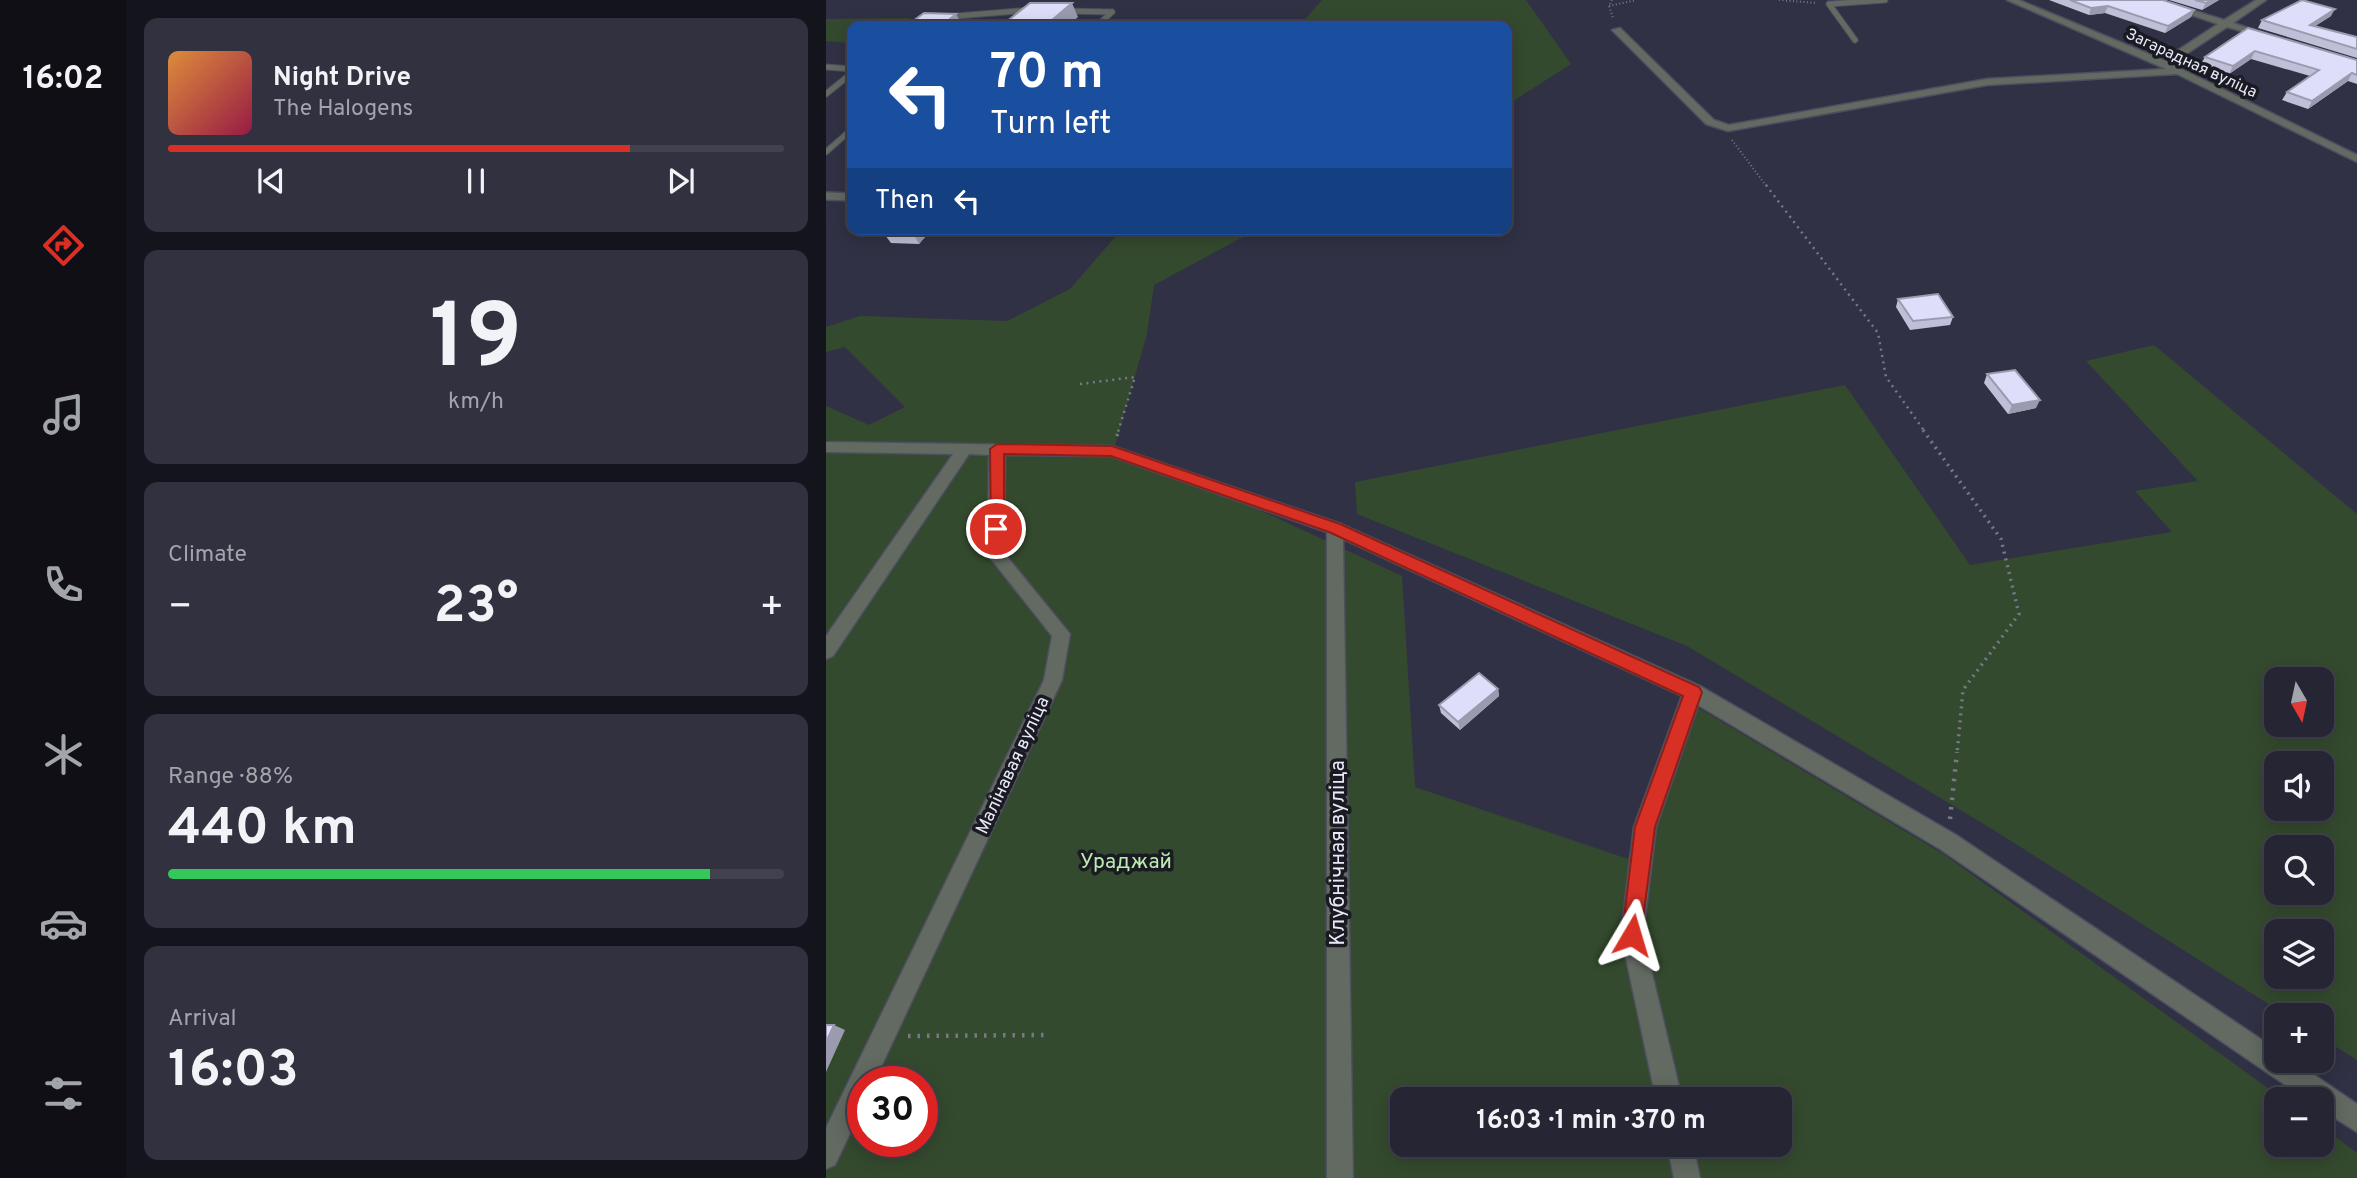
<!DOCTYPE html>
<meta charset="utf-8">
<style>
:root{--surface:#252534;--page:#313140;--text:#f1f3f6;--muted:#a3a5ac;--line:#42424f;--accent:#d93025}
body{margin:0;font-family:Overpass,sans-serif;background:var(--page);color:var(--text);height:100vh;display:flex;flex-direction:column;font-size:26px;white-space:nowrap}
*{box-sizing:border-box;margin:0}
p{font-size:23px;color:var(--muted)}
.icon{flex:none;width:38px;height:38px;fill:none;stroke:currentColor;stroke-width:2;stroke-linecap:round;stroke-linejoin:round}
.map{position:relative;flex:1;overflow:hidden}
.details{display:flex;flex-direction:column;gap:18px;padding:18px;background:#14141d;width:700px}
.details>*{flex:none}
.hud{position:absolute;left:21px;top:21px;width:665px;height:214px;border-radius:14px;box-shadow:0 4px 18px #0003,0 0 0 2px var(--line);background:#1a4fa0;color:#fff;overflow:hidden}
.needle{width:46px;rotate:171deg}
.tools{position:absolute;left:1438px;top:667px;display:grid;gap:14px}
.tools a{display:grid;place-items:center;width:70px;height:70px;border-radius:14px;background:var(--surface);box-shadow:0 4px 18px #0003,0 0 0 2px var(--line);font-size:35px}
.speed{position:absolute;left:21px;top:1066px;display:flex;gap:14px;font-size:35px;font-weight:700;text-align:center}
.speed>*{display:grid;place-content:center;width:91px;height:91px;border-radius:50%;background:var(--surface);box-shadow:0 4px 18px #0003,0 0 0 2px var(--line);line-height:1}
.speed .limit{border:10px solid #d22;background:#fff;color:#111}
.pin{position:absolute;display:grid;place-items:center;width:60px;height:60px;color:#fff;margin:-30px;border:4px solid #fff;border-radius:50%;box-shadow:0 2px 7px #0007}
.me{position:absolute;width:77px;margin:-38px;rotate:7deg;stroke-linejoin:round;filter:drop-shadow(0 0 5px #0008)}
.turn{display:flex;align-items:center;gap:24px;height:147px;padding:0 28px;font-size:32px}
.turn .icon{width:91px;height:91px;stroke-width:2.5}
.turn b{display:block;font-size:49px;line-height:60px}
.then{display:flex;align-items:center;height:66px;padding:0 28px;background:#0003;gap:14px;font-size:26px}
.big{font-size:52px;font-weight:700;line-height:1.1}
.details .tile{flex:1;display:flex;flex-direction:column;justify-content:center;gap:10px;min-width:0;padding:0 24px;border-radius:14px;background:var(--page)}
.details .dial{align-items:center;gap:0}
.dial b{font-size:91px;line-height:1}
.song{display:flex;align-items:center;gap:21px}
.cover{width:84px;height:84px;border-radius:10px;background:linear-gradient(135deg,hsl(30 70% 55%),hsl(340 70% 35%))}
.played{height:7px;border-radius:4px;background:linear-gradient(90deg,var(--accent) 75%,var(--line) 75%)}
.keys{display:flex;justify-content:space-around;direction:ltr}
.heat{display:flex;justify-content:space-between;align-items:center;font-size:38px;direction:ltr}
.charge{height:10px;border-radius:5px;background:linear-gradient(90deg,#34c759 88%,var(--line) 0)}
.trip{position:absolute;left:564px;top:1087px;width:402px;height:70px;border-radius:14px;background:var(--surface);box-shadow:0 4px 18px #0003,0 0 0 2px var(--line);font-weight:700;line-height:70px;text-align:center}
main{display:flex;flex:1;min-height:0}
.dock{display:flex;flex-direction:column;width:126px;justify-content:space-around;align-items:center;background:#0f0f15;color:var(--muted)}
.dock .icon{width:49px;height:49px}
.dock .current{color:var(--accent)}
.dock b{font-size:32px;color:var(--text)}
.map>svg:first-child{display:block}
.green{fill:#344a2e;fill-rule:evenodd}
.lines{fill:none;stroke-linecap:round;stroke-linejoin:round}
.lane-far1-casing{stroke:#4e4e61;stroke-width:7}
.lane-casing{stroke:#4e4e61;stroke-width:10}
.street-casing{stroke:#4e4e61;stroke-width:3}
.path-far3{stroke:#78788a;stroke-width:2;stroke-dasharray:1 2.5;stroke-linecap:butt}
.path-far2{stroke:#78788a;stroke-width:2.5;stroke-dasharray:2 4.5;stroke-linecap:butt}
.path-far1{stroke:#78788a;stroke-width:3.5;stroke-dasharray:2 5;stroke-linecap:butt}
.path{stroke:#78788a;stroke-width:4.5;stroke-dasharray:2.5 7;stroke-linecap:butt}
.lane-far1{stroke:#626a61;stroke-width:5}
.lane{stroke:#626a61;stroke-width:7}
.street{fill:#626a61;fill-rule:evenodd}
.wall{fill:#bfbfd7}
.shaded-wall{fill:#9b9baf}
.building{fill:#dedefa;stroke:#9b9baf;stroke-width:2}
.route{fill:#d93025;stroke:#8d1f18;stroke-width:2}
.labels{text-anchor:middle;stroke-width:7;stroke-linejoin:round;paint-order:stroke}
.far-street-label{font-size:16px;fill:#e9e9f7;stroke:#1a1a23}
.street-label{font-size:18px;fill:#e9e9f7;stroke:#1a1a23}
.near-street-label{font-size:21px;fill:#e9e9f7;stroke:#1a1a23}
.near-park-label{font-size:21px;fill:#bdebaf;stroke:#1a1a23}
</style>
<main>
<nav class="dock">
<b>16:02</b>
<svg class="icon current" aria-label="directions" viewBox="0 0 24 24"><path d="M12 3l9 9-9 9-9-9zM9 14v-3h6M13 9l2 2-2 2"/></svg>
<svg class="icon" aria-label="music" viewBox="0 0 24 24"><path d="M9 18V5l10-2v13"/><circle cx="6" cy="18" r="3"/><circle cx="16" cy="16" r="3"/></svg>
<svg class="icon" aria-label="phone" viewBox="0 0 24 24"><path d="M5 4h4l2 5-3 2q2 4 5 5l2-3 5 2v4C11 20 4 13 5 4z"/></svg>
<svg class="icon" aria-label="climate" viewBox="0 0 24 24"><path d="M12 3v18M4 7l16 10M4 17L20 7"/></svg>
<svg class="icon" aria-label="car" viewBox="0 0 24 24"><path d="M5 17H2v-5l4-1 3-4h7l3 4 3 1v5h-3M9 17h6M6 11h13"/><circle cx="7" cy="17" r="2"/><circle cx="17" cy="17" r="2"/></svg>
<svg class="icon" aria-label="filters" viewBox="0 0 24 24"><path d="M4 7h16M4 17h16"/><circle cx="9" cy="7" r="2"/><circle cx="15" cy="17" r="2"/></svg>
</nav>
<section class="details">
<div class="tile">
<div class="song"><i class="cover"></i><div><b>Night Drive</b><p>The Halogens</p></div></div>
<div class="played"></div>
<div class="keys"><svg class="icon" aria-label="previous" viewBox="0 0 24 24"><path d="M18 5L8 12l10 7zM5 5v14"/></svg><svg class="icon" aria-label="pause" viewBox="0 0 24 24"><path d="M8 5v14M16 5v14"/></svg><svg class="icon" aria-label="next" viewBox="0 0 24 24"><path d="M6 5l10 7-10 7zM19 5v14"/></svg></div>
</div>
<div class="tile dial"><b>19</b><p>km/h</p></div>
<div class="tile"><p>Climate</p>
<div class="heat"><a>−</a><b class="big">23°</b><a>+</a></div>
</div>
<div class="tile"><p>Range · 88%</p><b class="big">440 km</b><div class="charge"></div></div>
<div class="tile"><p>Arrival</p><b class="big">16:03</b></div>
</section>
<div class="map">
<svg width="1531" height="1178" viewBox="0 0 1531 1178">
<rect width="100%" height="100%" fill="#313145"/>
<path class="green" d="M 496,0 L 700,0 L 745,64 L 681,105 L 681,26 L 473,26 Z
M 85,18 L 72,26 L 26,26 L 26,41 L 23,43 L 0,41 L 0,19 Z
M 296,229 L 432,229 L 328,285 L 321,334 L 286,456 L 330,462 L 576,576 L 589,787 L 802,859 L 854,697 L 1119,855 L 1457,1099 L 1451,1099 L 1451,1144 L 1496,1144 L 1496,1127 L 1531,1153 L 1531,1178 L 0,1178 L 0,447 L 11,441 L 0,440 L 0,406 L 43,425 L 79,407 L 19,347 L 0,352 L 0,327 L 34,316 L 181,321 L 244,289 ZM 37,1082 L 96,1082 L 96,1141 L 37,1141 ZM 576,1099 L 954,1099 L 954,1144 L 576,1144 Z
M 1328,345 L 1531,514 L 1531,1060 L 1496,1038 L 1496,1015 L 1460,1015 L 1166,829 L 861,646 L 531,514 L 529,482 L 1019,385 L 1144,565 L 1346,532 L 1309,491 L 1372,481 L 1260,361 ZM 1496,679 L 1496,724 L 1451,724 L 1451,679 ZM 1451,763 L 1496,763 L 1496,808 L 1451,808 ZM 1451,847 L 1496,847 L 1496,892 L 1451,892 ZM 1496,931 L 1496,976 L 1451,976 L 1451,931 Z"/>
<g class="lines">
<g class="lane-far1-casing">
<path id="lane-far1" d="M 1003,4 L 1059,0
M 1003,4 L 1029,40
M 238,11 L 286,12
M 119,17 L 205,10
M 271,26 L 286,12
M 0,67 L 26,69
M 0,94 L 26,73
M 0,152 L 26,129"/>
</g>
<g class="lane-casing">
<path id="lane" d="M 0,196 L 26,197"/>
</g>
<g class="street-casing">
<path id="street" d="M 1181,0 L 1193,0 L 1337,60 L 1392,24 L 1321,0 L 1334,0 L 1398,20 L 1430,0 L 1440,0 L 1407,23 L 1444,35 L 1444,39 L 1401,27 L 1345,64 L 1531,155 L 1531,162 L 1351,74 L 1161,85 L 902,131 L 880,124 L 786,30 L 794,28 L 888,120 L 903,125 L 1161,79 L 1340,69 Z
M 0,442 L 286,446 L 515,524 L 874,686 L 1130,835 L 1451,1050 L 1451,1060 L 1466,1060 L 1531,1104 L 1531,1132 L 1496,1110 L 1496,1099 L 1480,1099 L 1114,849 L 872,705 L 830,827 L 817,935 L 856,1099 L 830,1099 L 795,935 L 808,827 L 856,696 L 517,539 L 527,1178 L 501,1178 L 501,532 L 285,456 L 179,455 L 178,553 L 244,634 L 236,680 L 48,1082 L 37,1082 L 37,1106 L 9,1165 L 0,1169 L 0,1128 L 218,680 L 226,636 L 162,555 L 163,455 L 143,454 L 7,656 L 0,659 L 0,636 L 127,454 L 0,452 Z
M 841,1144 L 867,1144 L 874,1178 L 848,1178 Z"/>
</g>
<path class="path-far3" d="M 786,0 L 783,6 L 787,18
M 953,0 L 991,3
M 783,6 L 810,0
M 906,140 L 941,187"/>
<path class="path-far2" d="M 940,185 L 1052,333 L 1060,377 L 1099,432
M 254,384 L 309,377 L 292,432"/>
<path class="path-far1" d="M 1097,430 L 1175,539 L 1193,614 L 1137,690 L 1131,754
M 291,436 L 293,430"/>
<path class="path" d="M 1124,819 L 1131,752
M 82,1036 L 220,1035"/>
<use href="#lane-far1" class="lane-far1"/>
<use href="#lane" class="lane"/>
<use href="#street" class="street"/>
</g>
<path class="wall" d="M 1223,0 L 1337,0 L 1368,10 L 1365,17 L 1339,33 L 1279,13 L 1263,15 Z
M 1343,0 L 1393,0 L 1376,10 Z
M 1505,16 L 1489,26 L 1531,37 L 1531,58 L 1432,28 L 1436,20 Z
M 1422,28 L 1531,60 L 1531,84 L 1522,81 L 1482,109 L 1456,100 L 1461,92 L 1484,76 L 1425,59 L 1403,74 L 1375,64 L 1379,57 Z
M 64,229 L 106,229 L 93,244 L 65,243 L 59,235 Z
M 1072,299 L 1127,317 L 1124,325 L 1084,330 L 1070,307 Z
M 1161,374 L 1210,408 L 1182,414 L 1158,383 Z
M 672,689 L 673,696 L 634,730 L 615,713 L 613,705 Z"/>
<path class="shaded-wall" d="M 1385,0 L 1393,0 L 1376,10 L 1380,3 Z
M 246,3 L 252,17 L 242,26 L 219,26 Z
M 1282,6 L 1279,13 L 1263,15 L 1265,8 Z
M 1509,9 L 1505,16 L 1480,32 L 1484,25 Z
M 1368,10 L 1365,17 L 1339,33 L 1342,26 Z
M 130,14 L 136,25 L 134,26 L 115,26 Z
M 1429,51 L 1425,59 L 1403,74 L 1407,66 Z
M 1526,73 L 1522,81 L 1482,109 L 1486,101 Z
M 93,229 L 106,229 L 93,244 L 88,235 Z
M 1214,400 L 1210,408 L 1182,414 L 1186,405 Z
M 672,689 L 673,696 L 634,730 L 632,722 Z
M 8,1025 L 19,1030 L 0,1072 L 0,1042 Z"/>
<path class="building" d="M 1244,0 L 1337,0 L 1368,10 L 1342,26 L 1282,6 L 1265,8 Z
M 1369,0 L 1385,0 L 1380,3 Z
M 1476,0 L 1509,9 L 1484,25 L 1531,37 L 1531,49 L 1436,20 Z
M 204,3 L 246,3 L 219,26 L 175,26 Z
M 98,13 L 130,14 L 115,26 L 80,26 Z
M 1422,28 L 1531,60 L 1531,75 L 1526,73 L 1486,101 L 1461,92 L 1493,70 L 1429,51 L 1407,66 L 1379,57 Z
M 64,229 L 93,229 L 88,235 L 59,235 Z
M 1112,294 L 1127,317 L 1087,321 L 1072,299 Z
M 1189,370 L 1214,400 L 1186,405 L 1161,374 Z
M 653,673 L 672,689 L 632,722 L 613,705 Z
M 0,1025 L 8,1025 L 0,1042 Z"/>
<path class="route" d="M 171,444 L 286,446 L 514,524 L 873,687 L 876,692 L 829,827 L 814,942 L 806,945 L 799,942 L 796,935 L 809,827 L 857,696 L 503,532 L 285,456 L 178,454 L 178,529 L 176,533 L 165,533 L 164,449 Z"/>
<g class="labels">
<g class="far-street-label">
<text transform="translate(1366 62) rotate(25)" y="6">Загарадная вуліца</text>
</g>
<g class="street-label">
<text transform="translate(186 765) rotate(-65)" y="6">Малінавая вуліца</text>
</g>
<g class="near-street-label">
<text transform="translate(511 853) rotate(-90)" y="7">Клубнічная вуліца</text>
</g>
<g class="near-park-label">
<text x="300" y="868">Ураджай</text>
</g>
</g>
</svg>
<div class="tools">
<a><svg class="needle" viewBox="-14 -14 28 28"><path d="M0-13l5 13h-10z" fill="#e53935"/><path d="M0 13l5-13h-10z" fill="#a3a5ac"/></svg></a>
<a><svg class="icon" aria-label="sound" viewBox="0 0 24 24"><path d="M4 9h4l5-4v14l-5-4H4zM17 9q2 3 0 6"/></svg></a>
<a><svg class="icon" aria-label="search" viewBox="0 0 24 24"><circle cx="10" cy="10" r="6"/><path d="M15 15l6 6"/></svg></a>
<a><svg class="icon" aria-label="layers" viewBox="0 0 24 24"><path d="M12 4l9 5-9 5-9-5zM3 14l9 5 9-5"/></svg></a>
<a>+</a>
<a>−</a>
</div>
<div class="speed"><div class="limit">30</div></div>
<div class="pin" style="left:170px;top:529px;background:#d93025"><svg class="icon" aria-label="arrive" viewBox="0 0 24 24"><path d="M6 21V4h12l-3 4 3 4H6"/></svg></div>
<svg class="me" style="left:806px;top:935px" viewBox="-20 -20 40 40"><path d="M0-17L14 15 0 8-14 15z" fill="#d93025" stroke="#fff" stroke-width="4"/></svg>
<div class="trip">16:03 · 1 min · 370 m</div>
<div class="hud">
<div class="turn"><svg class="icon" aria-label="left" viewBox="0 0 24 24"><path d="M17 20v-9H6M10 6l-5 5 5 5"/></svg><div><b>70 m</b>Turn left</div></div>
<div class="then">Then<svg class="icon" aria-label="left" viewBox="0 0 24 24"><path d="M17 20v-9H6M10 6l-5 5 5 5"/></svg></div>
</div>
</div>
</main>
